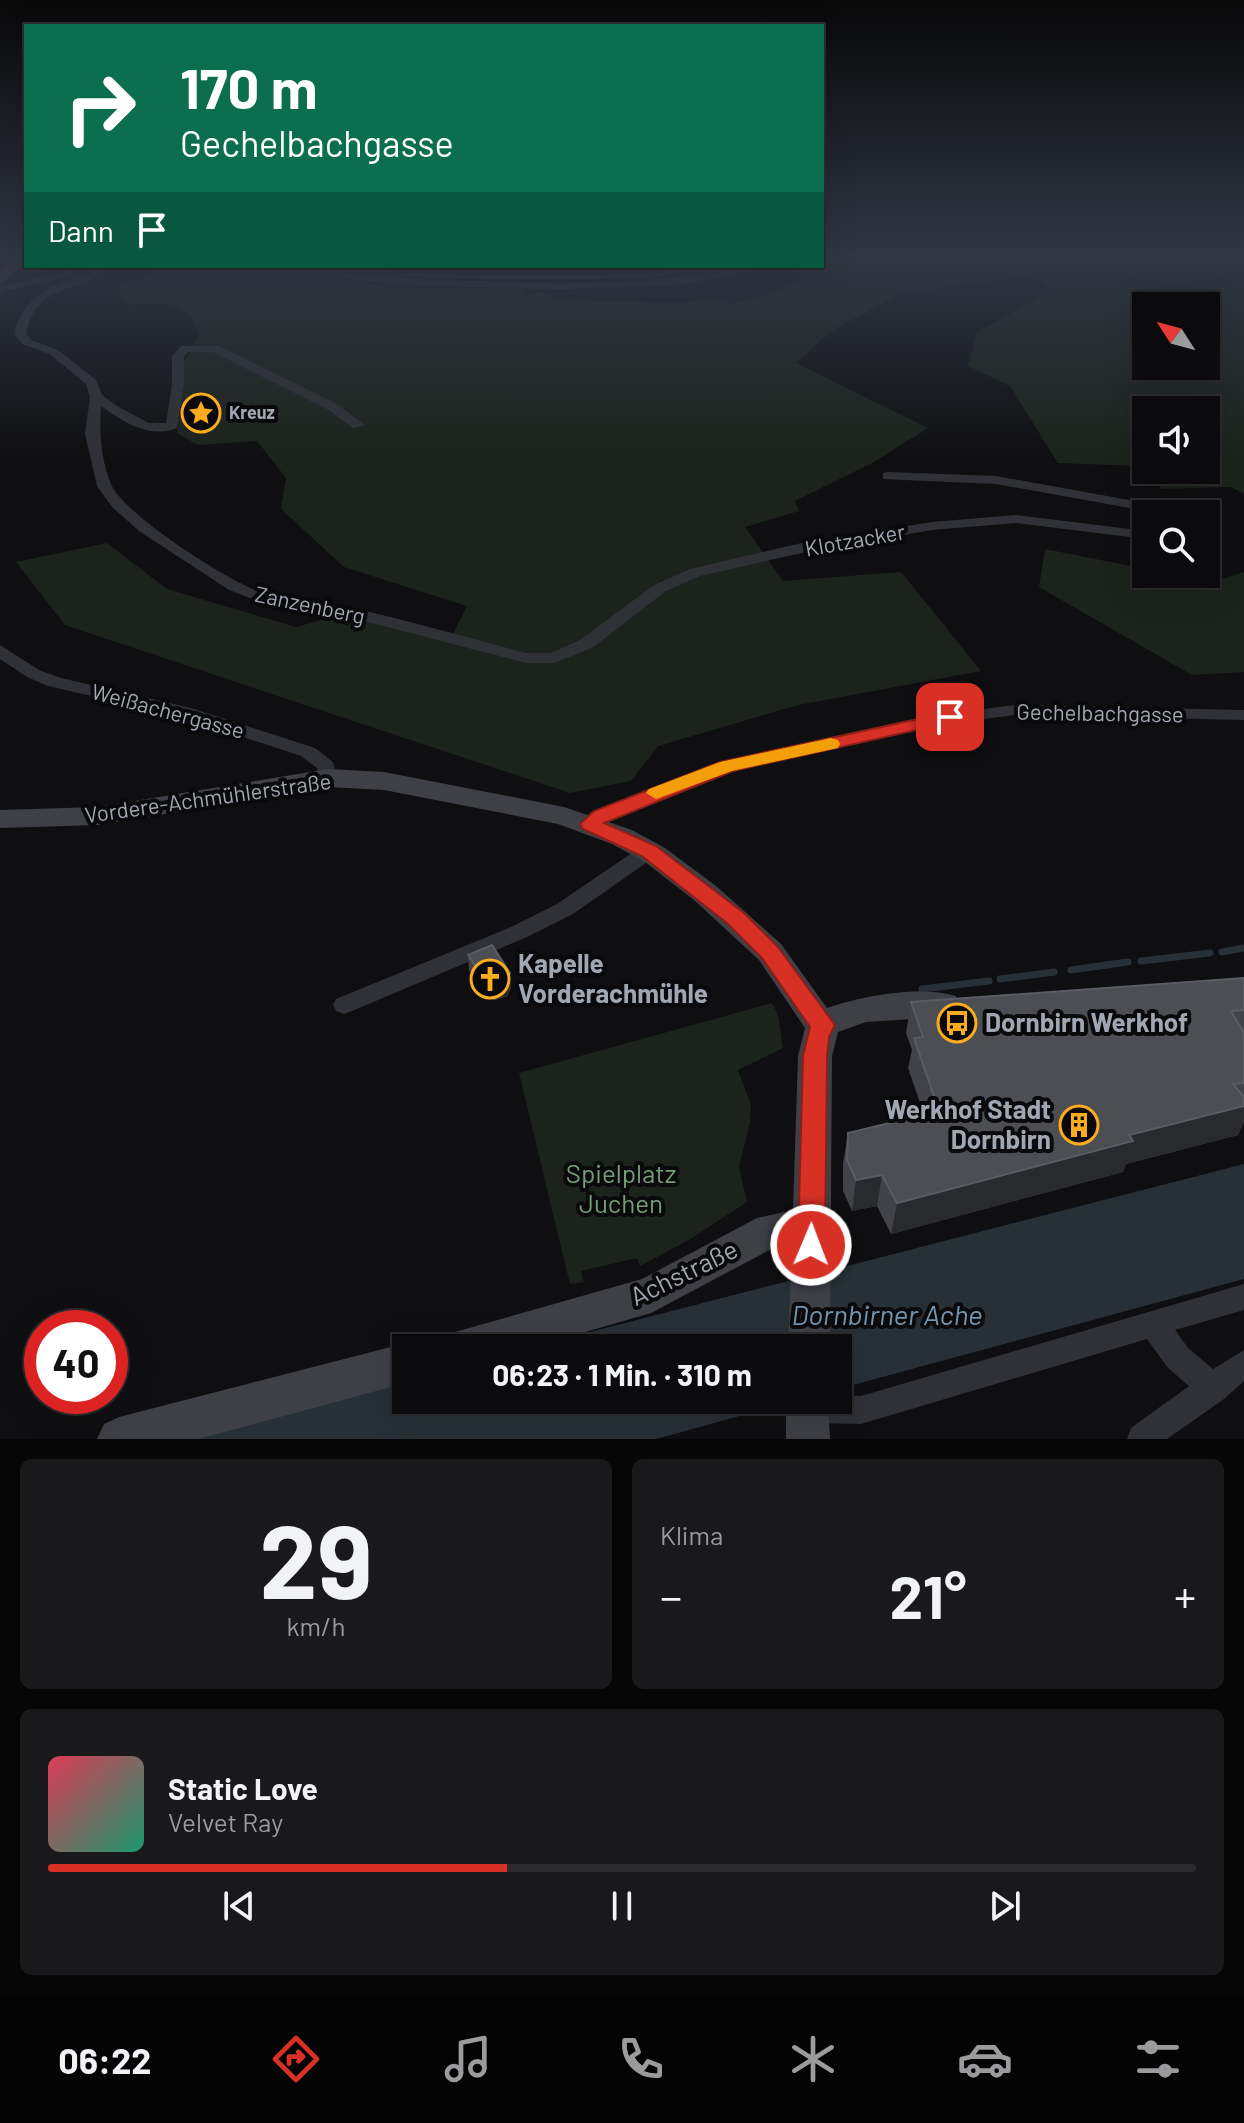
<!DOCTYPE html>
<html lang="de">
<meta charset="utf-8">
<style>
:root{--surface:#0b0b0d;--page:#19191b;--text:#f1f3f6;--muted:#9a9b9d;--line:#2b2b2e;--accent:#d93025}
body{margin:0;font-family:Barlow,sans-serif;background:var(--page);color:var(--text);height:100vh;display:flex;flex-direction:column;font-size:30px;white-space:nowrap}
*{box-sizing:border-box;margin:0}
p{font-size:26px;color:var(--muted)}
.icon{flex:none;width:44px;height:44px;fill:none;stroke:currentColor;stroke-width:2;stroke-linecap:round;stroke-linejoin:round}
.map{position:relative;height:1439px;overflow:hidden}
.details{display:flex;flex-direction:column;gap:20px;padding:20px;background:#060607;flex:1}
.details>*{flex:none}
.hud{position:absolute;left:24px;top:24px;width:800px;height:244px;border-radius:0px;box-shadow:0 8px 32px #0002,0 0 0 2px var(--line);background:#0b6e4f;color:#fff;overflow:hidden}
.needle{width:52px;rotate:306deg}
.buttons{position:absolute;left:1132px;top:292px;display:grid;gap:16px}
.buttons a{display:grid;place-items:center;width:88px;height:88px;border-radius:0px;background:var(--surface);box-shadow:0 8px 32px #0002,0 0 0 2px var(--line);font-size:40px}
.speed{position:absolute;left:24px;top:1310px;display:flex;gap:16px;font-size:40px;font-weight:700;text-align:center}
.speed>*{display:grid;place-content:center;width:104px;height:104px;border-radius:50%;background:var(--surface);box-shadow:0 8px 32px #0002,0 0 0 2px var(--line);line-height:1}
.speed .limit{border:12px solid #d22;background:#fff;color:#111}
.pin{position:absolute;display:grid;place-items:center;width:68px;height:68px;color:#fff;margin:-34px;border-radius:16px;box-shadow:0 4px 12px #0006}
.me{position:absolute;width:88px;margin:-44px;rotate:1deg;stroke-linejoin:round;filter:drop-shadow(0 0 6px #0008)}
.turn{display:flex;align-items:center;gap:28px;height:168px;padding:0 24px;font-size:36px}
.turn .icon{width:104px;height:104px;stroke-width:2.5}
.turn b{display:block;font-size:56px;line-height:68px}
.then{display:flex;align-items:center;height:76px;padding:0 24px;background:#0003;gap:16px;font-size:30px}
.big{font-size:60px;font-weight:700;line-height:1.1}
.details .widget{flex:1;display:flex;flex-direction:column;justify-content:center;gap:12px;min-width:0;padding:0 28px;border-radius:12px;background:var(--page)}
.details .dial{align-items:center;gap:0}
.dial b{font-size:104px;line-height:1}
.song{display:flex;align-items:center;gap:24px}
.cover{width:96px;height:96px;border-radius:12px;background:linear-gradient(135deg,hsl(350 70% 55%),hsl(160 70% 35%))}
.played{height:8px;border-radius:4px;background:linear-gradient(90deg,var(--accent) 40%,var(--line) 40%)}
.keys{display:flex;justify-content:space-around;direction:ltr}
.heat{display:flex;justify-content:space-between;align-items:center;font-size:44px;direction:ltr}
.details .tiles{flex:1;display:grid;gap:20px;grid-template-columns:1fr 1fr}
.widget:last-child{grid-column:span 2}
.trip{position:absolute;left:392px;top:1334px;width:460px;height:80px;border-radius:0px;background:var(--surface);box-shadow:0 8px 32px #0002,0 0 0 2px var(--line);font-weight:700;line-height:80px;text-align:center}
.tab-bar{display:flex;height:128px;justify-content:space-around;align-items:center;background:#040405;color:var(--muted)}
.tab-bar .icon{width:56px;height:56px}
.tab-bar .current{color:var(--accent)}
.tab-bar b{font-size:36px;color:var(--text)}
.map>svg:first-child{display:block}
.built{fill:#1b1b1e}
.green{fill:#1c231c;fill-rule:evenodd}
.water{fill:#273036}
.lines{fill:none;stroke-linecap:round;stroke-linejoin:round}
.stream-far1{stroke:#273036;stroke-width:4}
.stream{stroke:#273036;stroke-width:7}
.street{fill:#303136;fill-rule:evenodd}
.secondary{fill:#3e4046;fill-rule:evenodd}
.wall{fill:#424349}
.shaded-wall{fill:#292a2e}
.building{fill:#4c4e54;stroke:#595c63;stroke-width:2}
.route{fill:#d93025;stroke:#8d1f18;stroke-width:2}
.slow{fill:#f59e0b}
.labels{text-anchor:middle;stroke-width:8;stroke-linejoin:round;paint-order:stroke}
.far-poi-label{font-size:18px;font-weight:bold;fill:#a0a6b2;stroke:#0a0a0c;text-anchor:start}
.street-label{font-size:22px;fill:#a0a6b2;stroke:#0a0a0c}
.near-poi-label{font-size:26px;font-weight:bold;fill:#a0a6b2;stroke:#0a0a0c;text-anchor:start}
.near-park-label{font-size:26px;fill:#759f77;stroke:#0a0a0c}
.near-street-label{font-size:26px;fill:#a0a6b2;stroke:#0a0a0c}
.near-water-label{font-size:28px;font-style:italic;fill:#7495b0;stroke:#0a0a0c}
</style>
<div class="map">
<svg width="1244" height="1439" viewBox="0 0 1244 1439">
<rect width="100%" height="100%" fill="#0f0f11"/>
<path class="built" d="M 822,256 L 1014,256 L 993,266 L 910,265 L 888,270 L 850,270 L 835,267 L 820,269 L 805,277 L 791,266 L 822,266 Z"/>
<path class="green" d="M 1014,256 L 1055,264 L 1075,256 L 1244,256 L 1244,494 L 1231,487 L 1162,489 L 1139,466 L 1058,463 L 1010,386 L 968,366 L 977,332 L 1051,291 L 1032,276 L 901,293 L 830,332 L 796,363 L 928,428 L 874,462 L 795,501 L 799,511 L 745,527 L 783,581 L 901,572 L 981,671 L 798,705 L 658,746 L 631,781 L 570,793 L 65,625 L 16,562 L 107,543 L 167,589 L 296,627 L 336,616 L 453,634 L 467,606 L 344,567 L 281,509 L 286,478 L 257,441 L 198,445 L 177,433 L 183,364 L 199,334 C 187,296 158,305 125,305 L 117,286 L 151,274 L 162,266 L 254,266 L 366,283 L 426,288 L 524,289 L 520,299 C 535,294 539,287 556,300 L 683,303 L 716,298 L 731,304 L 775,293 L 820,269 L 835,267 L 850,270 L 888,270 L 910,265 L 993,266 ZM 1146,306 L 1206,306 L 1206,366 L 1146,366 ZM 1146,410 L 1206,410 L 1206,470 L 1146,470 Z
M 1045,549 L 1146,569 L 1146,574 L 1223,579 L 1244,572 L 1244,672 L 1192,675 L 1039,587 Z
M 772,1003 L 778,1015 L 783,1048 L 738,1070 L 751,1105 L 750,1122 L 739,1167 L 747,1202 L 689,1240 L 640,1266 L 637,1258 L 581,1271 L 584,1282 L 570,1284 L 519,1073 Z"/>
<path class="water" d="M 1244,1164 L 1244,1279 L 838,1389 L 838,1348 L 528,1348 Z
M 406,1379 L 406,1400 L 798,1400 L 656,1439 L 173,1439 Z"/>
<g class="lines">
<path class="stream-far1" d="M 311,266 C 386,277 462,277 538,277 C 599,277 660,278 721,266"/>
<path class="stream" d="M 1222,952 L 1244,948
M 1141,961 L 1210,953
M 1071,970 L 1128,962
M 1000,979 L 1054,972
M 922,989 L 989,981"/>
<path class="street" d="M 97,266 L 108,266 C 84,297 37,278 26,334 L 31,340 L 58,350 L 96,380 L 102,395 L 117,406 L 149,423 L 166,423 L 172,384 L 172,356 L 181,346 L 219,346 L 335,403 L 365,425 L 353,428 L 327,409 L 213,352 L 188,352 L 184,357 L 184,384 L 177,428 C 149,439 124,422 101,406 C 99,432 101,460 111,484 C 122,513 228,581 258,591 C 293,601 331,603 366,611 C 420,624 473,639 526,653 L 551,653 L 580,640 L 654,585 L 690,569 L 806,542 L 932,522 L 1015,515 L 1146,531 L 1146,539 L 1015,523 L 932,530 L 806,552 L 700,576 L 666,591 L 592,648 L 554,663 L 526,663 L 364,621 L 255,600 L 229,590 L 139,531 L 112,507 L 97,486 L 85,434 L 90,397 L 86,384 L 50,354 L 23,344 L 14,334 C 23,293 58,283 93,271 Z
M 263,266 L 434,280 L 562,283 L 647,281 L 745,266 L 763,266 L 731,276 L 675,285 L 562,289 L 401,285 L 301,274 Z
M 67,271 L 72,274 L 71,276 L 0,292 L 0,286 Z
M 888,472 L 996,476 L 1184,510 L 1191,514 L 1163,514 L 996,484 L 883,479 L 883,473 Z
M 0,645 L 39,670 L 61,678 L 191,708 L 315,748 L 333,762 L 337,778 L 328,784 L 321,782 L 317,768 L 301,756 L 179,716 L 48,686 L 27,677 L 0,659 Z
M 1015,705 L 1244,710 L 1244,720 L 1015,715 L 928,726 L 733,771 L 604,821 L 597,829 L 583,829 L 580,824 L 590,813 L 727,760 L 928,716 Z
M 649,844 L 656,846 L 659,851 L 656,856 L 573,914 L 527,937 L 352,1011 L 344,1014 L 336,1011 L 333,1005 L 336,999 L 511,927 L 557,904 L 642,846 Z
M 1244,1284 L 1244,1310 L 1175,1330 L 1188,1348 L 1213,1369 L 1244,1350 L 1244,1381 L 1224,1399 L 1167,1439 L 1127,1439 L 1131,1428 L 1189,1386 L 1168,1368 L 1147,1339 L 861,1424 L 807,1423 L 796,1419 L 792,1409 L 796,1400 L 838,1400 L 838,1395 L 861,1396 Z"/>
<path class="secondary" d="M 14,256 L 26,256 L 26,260 L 5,282 L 0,284 L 0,270 Z
M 328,769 L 384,772 L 564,807 L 632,830 L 665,848 L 716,886 L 781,944 L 827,1008 C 862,996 920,985 956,996 L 960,1005 L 956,1014 L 944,1017 L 866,1022 L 838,1032 L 832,1056 L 830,1348 L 788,1348 L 792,1244 L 777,1246 L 651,1313 L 530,1348 L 442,1348 L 448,1334 L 642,1279 L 757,1218 L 793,1210 L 798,1056 L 805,1028 L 759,960 L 694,900 L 645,862 L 612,844 L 558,824 L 384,790 L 328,787 L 98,825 L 0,828 L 0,810 L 98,807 Z
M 406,1343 L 418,1348 L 406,1348 L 406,1383 L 198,1439 L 97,1439 L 104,1424 L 119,1417 Z
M 786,1400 L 828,1400 L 830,1439 L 786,1439 Z"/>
</g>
<path class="wall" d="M 468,955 L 511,988 L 507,996 L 496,1000 L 487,998 L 469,970 Z
M 1244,978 L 1244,1121 L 1238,1135 L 1126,1164 L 1123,1172 L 891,1234 L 877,1206 L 852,1211 L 843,1191 L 843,1164 L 848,1133 L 924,1114 L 908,1068 L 912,1050 L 906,1033 L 911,1002 Z"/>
<path class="shaded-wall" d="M 510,973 L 511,988 L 507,996 L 496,1000 L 495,984 Z
M 1244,1106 L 1244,1121 L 1238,1135 L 1126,1164 L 1123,1172 L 891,1234 L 897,1203 L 1129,1135 Z
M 882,1175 L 877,1206 L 852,1211 L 856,1180 Z"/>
<path class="building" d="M 492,945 L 510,973 L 506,980 L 495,984 L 486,983 L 468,955 Z
M 1244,978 L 1244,1010 L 1231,1011 L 1244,1033 L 1244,1083 L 1233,1084 L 1244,1097 L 1244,1106 L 1129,1135 L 1133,1141 L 897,1203 L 882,1175 L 856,1180 L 847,1160 L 848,1133 L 939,1111 L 914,1038 L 923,1037 L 911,1002 Z"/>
<linearGradient id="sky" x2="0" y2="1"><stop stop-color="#080809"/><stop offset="0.56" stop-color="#313743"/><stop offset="1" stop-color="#313743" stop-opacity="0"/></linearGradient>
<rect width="1244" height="458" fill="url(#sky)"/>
<path class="route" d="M 950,712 L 959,717 L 957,721 L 733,771 L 604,823 L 656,846 L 744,913 L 778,947 L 835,1025 L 829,1037 L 827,1056 L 825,1245 L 821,1253 L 811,1257 L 802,1253 L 798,1245 L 803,1056 L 810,1027 L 762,958 L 728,924 L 642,856 L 583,829 L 580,824 L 594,811 L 720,762 Z"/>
<path class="slow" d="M 831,738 L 838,740 L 840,744 L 838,748 L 732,771 L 656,799 L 646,793 L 649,789 L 720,762 Z"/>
<defs>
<g id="sight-ring" transform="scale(2)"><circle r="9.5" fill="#0a0a0c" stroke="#faac1e" stroke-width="1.5"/><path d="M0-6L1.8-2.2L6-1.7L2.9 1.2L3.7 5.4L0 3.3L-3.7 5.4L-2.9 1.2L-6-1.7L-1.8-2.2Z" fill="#faac1e"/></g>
<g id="church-ring" transform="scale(2)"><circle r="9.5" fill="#0a0a0c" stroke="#faac1e" stroke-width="1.5"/><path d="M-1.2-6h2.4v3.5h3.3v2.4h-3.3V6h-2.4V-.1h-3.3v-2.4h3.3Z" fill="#faac1e"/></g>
<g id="bus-ring" transform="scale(2)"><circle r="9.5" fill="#0a0a0c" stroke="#faac1e" stroke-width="1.5"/><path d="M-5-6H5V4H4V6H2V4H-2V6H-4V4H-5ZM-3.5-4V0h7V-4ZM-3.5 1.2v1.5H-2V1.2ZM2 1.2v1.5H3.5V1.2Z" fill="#faac1e"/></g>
<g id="building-ring" transform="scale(2)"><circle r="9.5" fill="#0a0a0c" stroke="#faac1e" stroke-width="1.5"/><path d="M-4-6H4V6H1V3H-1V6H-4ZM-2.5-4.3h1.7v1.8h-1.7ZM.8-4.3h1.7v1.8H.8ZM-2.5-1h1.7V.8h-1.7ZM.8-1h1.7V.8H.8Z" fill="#faac1e"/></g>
</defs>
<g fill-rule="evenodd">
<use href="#sight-ring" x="201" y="413"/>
<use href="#church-ring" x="490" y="979"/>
<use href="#bus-ring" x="957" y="1023"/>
<use href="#building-ring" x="1079" y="1125"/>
</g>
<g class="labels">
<g class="far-poi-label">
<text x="229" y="419">Kreuz</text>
</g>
<g class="street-label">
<text transform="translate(855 540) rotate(-10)" y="8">Klotzacker</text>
<text transform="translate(310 605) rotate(12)" y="8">Zanzenberg</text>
<text transform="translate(168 711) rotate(15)" y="8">Weißachergasse</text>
<text transform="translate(1100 713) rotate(1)" y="8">Gechelbachgasse</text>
<text transform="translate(208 798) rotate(-8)" y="8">Vordere-Achmühlerstraße</text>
</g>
<g class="near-poi-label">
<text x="518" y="973">Kapelle<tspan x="518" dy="30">Vorderachmühle</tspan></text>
<text x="985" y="1032">Dornbirn Werkhof</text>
<text x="1051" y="1119" text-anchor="end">Werkhof Stadt<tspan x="1051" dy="30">Dornbirn</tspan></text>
</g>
<g class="near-park-label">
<text x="621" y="1183">Spielplatz<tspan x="621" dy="30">Juchen</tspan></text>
</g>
<g class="near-street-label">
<text transform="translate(684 1273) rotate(-26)" y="9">Achstraße</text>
</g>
<g class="near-water-label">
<text x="887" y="1325">Dornbirner Ache</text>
</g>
</g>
</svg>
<div class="buttons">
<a><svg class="needle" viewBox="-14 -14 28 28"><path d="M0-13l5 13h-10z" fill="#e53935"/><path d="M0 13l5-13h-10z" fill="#9a9b9d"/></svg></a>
<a><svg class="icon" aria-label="sound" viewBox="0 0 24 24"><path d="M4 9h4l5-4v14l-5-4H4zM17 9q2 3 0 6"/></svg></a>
<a><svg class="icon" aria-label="search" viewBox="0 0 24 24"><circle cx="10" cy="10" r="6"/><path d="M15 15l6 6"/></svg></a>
</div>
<div class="speed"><div class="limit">40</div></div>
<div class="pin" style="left:950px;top:717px;background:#d93025"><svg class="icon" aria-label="arrive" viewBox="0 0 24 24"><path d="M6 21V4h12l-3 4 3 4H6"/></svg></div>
<svg class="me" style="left:811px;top:1245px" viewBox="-20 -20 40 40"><circle r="17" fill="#d93025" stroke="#fff" stroke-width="3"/><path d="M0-11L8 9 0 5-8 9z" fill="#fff"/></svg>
<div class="trip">06:23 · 1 Min. · 310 m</div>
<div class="hud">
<div class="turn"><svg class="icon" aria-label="right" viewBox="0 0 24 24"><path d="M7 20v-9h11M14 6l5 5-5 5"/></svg><div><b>170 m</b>Gechelbachgasse</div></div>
<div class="then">Dann<svg class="icon" aria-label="arrive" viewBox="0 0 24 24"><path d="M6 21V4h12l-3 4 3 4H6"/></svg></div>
</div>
</div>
<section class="details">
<div class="tiles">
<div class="widget dial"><b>29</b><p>km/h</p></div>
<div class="widget"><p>Klima</p>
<div class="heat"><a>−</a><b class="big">21°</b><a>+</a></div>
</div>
<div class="widget">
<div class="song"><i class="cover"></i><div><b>Static Love</b><p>Velvet Ray</p></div></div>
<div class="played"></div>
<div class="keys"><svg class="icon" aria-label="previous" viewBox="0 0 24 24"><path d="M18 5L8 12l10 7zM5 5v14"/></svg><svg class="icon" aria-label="pause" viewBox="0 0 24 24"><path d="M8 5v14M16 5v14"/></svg><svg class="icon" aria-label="next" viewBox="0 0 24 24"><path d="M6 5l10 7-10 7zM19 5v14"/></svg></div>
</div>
</div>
</section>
<nav class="tab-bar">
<b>06:22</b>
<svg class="icon current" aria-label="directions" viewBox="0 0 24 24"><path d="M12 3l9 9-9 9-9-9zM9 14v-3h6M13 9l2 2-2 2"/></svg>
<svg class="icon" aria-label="music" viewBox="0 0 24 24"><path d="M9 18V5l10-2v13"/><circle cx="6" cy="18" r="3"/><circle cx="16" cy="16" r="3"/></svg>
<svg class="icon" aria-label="phone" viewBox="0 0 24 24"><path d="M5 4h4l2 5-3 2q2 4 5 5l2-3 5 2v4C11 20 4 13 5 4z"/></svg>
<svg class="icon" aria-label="climate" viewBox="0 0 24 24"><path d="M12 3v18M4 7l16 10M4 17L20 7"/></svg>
<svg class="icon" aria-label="car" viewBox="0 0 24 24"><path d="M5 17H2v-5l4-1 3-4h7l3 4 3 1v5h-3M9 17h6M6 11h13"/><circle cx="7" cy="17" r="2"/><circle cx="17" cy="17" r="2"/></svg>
<svg class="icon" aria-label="filters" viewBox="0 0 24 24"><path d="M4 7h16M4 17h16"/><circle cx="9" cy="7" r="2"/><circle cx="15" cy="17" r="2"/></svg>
</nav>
